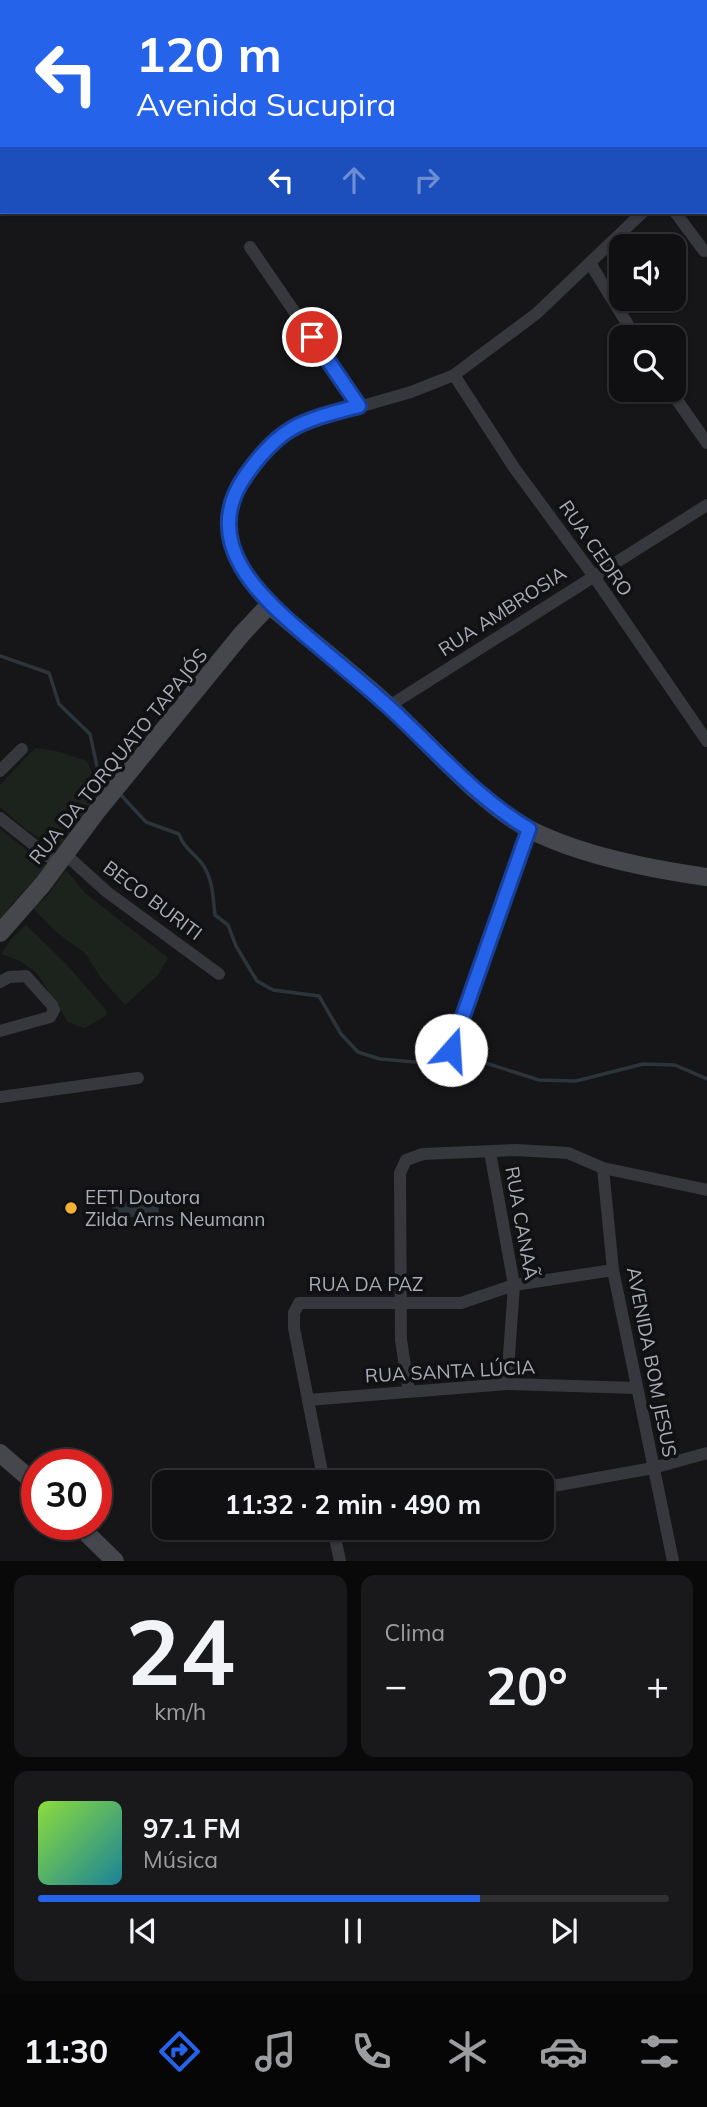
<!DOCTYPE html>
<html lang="pt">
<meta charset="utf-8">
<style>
:root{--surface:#101012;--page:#19191b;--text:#f1f3f6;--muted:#9c9d9f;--line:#303032;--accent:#2563eb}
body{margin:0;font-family:Mulish,sans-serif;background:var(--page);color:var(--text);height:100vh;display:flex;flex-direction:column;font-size:26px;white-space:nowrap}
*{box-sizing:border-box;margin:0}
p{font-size:23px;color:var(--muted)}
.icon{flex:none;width:38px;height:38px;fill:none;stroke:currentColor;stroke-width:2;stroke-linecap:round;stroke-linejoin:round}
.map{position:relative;height:1561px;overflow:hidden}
.details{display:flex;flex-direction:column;gap:14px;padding:14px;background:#09090a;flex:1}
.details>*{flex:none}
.top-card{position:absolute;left:0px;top:0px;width:707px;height:214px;box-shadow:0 2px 5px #0004,0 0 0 2px var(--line);background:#2563eb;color:#fff;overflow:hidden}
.tools{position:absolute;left:609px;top:234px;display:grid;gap:14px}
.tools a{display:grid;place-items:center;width:77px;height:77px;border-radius:14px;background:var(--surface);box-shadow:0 2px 5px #0004,0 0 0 2px var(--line);font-size:35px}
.speed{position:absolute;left:21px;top:1449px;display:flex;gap:14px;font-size:35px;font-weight:700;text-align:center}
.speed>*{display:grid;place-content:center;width:91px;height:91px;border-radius:50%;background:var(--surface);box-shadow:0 2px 5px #0004,0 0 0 2px var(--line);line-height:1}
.speed .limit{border:10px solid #d22;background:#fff;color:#111}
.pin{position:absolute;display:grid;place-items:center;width:60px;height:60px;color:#fff;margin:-30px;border:4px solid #fff;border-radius:50%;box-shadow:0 2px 7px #0007}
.me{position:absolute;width:77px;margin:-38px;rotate:19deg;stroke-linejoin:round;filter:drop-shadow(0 0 5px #0008)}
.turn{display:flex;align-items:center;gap:24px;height:147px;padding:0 21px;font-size:32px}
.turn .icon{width:91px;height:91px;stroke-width:2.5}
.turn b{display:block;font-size:49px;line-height:60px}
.lanes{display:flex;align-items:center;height:66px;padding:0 21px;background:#0003;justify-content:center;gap:35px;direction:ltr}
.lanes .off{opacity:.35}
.big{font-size:52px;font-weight:700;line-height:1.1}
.details .tile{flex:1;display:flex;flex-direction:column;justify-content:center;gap:10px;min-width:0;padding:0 24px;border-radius:14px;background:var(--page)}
.details .dial{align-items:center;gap:0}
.dial b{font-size:91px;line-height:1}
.song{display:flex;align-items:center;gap:21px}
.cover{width:84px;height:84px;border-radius:10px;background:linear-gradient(135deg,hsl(90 70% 55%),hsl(190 70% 35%))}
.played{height:7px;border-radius:4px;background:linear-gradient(90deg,var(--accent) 70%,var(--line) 70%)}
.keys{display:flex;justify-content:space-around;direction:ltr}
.heat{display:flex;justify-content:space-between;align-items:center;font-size:38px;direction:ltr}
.details .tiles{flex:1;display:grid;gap:14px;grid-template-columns:1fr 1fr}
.tile:last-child{grid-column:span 2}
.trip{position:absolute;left:152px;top:1470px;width:402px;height:70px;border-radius:14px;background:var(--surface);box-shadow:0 2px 5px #0004,0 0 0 2px var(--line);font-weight:700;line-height:70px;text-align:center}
.tabs{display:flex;height:112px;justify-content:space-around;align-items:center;background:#060607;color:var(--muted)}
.tabs .icon{width:49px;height:49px}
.tabs .selected{color:var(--accent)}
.tabs b{font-size:32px;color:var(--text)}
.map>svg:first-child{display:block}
.green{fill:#1c231d}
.water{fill:#2c353c}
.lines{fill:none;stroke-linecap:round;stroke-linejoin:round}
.stream{stroke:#2c353c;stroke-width:3.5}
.street{stroke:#37383d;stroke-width:12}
.secondary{stroke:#45474d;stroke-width:18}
.route-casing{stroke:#184099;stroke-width:18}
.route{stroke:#2563eb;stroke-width:12}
.poi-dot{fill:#f2b134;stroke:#111113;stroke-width:2.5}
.labels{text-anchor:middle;stroke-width:7;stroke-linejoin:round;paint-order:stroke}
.street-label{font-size:19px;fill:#a8adb8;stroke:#111113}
.poi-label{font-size:19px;fill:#a8adb8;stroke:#111113;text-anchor:start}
</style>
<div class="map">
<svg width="707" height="1561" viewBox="0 0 707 1561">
<rect width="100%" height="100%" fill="#161618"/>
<path class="green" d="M 35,748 L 56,751 L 87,761 L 94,778 L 103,791 L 57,850 L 27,830 L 0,807 L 0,785 Z
M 0,829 L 47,866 L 11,905 L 0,923 Z
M 66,870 L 85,893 L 168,958 L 158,975 L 125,1005 L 101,978 L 86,954 L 56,932 L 33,908 L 47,896 Z
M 26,925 L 66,964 L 107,1011 L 106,1016 L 84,1028 L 68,1022 L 37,973 L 20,961 L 1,954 L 12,938 Z"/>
<path class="water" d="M 158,1198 L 159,1214 L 115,1219 L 111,1204 Z"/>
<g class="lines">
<path class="stream" d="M 0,656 L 49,673 L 59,704 L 90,734 L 98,771 L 112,785
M 119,793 L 146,822 L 179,834 C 184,849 195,853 203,865 C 213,880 213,898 215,915 L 228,925 L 236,946 L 257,981 L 273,990 L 319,996 L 341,1034 L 358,1052 L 380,1059 L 450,1065 L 473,1059 L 539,1080 L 576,1081 L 643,1064 L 675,1065 L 707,1079"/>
<path class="street" d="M 647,0 L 648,2
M 0,26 L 2,27
M 705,108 L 707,112
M 705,173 L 707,173
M 0,182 L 2,183
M 675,212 L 704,251
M 250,247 L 359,406
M 590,263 L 636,338
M 454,375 L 515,469 L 593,575 L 707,741
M 670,390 L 707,443
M 269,605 L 244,573 L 234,554 L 229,510 L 238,486 L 268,445 L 293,426 L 411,392 L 454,375 L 536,314 L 643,212
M 389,706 L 707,505
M 0,771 L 22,749
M 0,818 L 58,864
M 65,854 L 107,892 L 219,974
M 0,982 L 9,977 L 26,976 L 52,1005 L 54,1010 L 50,1017 L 0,1031
M 451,1050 L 529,829
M 0,1097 L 138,1078
M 490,1152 L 514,1285 L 507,1384
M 603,1168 L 613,1270 L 673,1561
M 409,1392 L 401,1340 L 400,1173 L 406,1160 L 423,1154 L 516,1150 L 568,1153 L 603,1168 L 707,1190
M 308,1400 L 507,1384 L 636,1388
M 324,1482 L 294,1328 L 294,1313 L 299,1303 L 461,1303 L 514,1285 L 613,1270
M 542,1488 L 653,1468 L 707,1453
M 333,1528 L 340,1561"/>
<path class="secondary" d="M 0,933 L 43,884 L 98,810 L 241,635 L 269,605 C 309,639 352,672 391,708 C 432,746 479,802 527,828 C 578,855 650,869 707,877
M 0,1453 L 37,1485
M 77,1524 L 115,1561"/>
</g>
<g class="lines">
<g class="route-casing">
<path id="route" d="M 312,337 L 359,406 C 302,421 281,425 246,475 C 197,544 263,599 312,641 C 338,663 364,684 389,707 C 434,748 476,798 529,829 L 451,1050"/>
</g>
<use href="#route" class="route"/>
</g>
<circle class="poi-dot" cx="71" cy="1208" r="7"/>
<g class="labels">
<g class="street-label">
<text transform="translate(596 548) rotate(55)" y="7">RUA CEDRO</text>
<text transform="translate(502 611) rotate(-33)" y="7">RUA AMBROSIA</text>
<text transform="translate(118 756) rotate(-51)" y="7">RUA DA TORQUATO TAPAJÓS</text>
<text transform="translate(153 900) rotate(37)" y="7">BECO BURITI</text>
<text transform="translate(522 1223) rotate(80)" y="7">RUA CANAÃ</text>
<text x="366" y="1291">RUA DA PAZ</text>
<text transform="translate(652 1362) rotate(79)" y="7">AVENIDA BOM JESUS</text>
<text transform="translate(450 1371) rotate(-3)" y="7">RUA SANTA LÚCIA</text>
</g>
<g class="poi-label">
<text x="85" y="1204">EETI Doutora<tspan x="85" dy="22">Zilda Arns Neumann</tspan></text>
</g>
</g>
</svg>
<div class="tools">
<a><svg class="icon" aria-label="sound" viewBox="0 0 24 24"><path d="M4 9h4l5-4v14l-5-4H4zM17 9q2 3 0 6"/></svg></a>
<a><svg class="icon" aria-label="search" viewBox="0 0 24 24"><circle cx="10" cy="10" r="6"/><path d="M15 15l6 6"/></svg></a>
</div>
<div class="speed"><div class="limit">30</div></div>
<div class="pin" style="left:312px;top:337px;background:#d93025"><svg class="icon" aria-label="arrive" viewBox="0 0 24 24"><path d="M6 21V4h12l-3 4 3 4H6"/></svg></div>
<svg class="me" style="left:451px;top:1050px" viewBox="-20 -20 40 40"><circle r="19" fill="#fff"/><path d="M0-13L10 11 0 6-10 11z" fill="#2563eb"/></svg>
<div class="trip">11:32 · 2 min · 490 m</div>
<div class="top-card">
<div class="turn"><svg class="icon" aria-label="left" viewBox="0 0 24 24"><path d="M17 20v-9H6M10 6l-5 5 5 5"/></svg><div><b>120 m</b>Avenida Sucupira</div></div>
<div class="lanes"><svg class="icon" aria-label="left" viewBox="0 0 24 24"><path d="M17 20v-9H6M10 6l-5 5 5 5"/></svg><svg class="icon off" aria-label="ahead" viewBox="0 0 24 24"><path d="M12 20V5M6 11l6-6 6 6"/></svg><svg class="icon off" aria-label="right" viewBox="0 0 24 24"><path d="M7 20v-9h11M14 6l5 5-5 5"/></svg></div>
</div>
</div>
<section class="details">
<div class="tiles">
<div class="tile dial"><b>24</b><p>km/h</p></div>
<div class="tile"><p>Clima</p>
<div class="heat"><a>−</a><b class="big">20°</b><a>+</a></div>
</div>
<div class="tile">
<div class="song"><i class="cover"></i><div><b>97.1 FM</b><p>Música</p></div></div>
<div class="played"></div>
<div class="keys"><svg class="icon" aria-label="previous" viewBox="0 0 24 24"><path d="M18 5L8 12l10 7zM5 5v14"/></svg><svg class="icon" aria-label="pause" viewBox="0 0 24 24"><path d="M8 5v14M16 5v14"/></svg><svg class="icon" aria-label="next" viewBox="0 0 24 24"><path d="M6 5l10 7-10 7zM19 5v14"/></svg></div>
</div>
</div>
</section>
<nav class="tabs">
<b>11:30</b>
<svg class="icon selected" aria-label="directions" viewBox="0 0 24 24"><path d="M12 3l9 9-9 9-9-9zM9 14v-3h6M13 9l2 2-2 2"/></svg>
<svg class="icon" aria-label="music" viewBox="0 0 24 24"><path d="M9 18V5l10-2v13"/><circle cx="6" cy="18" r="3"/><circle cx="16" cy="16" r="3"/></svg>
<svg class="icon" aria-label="phone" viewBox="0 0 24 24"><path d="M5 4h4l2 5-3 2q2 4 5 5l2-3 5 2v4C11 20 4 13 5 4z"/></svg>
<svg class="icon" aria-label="climate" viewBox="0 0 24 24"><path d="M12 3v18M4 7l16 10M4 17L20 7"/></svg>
<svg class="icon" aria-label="car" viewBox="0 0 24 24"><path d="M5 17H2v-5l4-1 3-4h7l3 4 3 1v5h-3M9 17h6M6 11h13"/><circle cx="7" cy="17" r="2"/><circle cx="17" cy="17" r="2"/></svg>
<svg class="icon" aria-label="filters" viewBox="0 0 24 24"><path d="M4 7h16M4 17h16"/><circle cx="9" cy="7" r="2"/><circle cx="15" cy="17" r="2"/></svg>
</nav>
